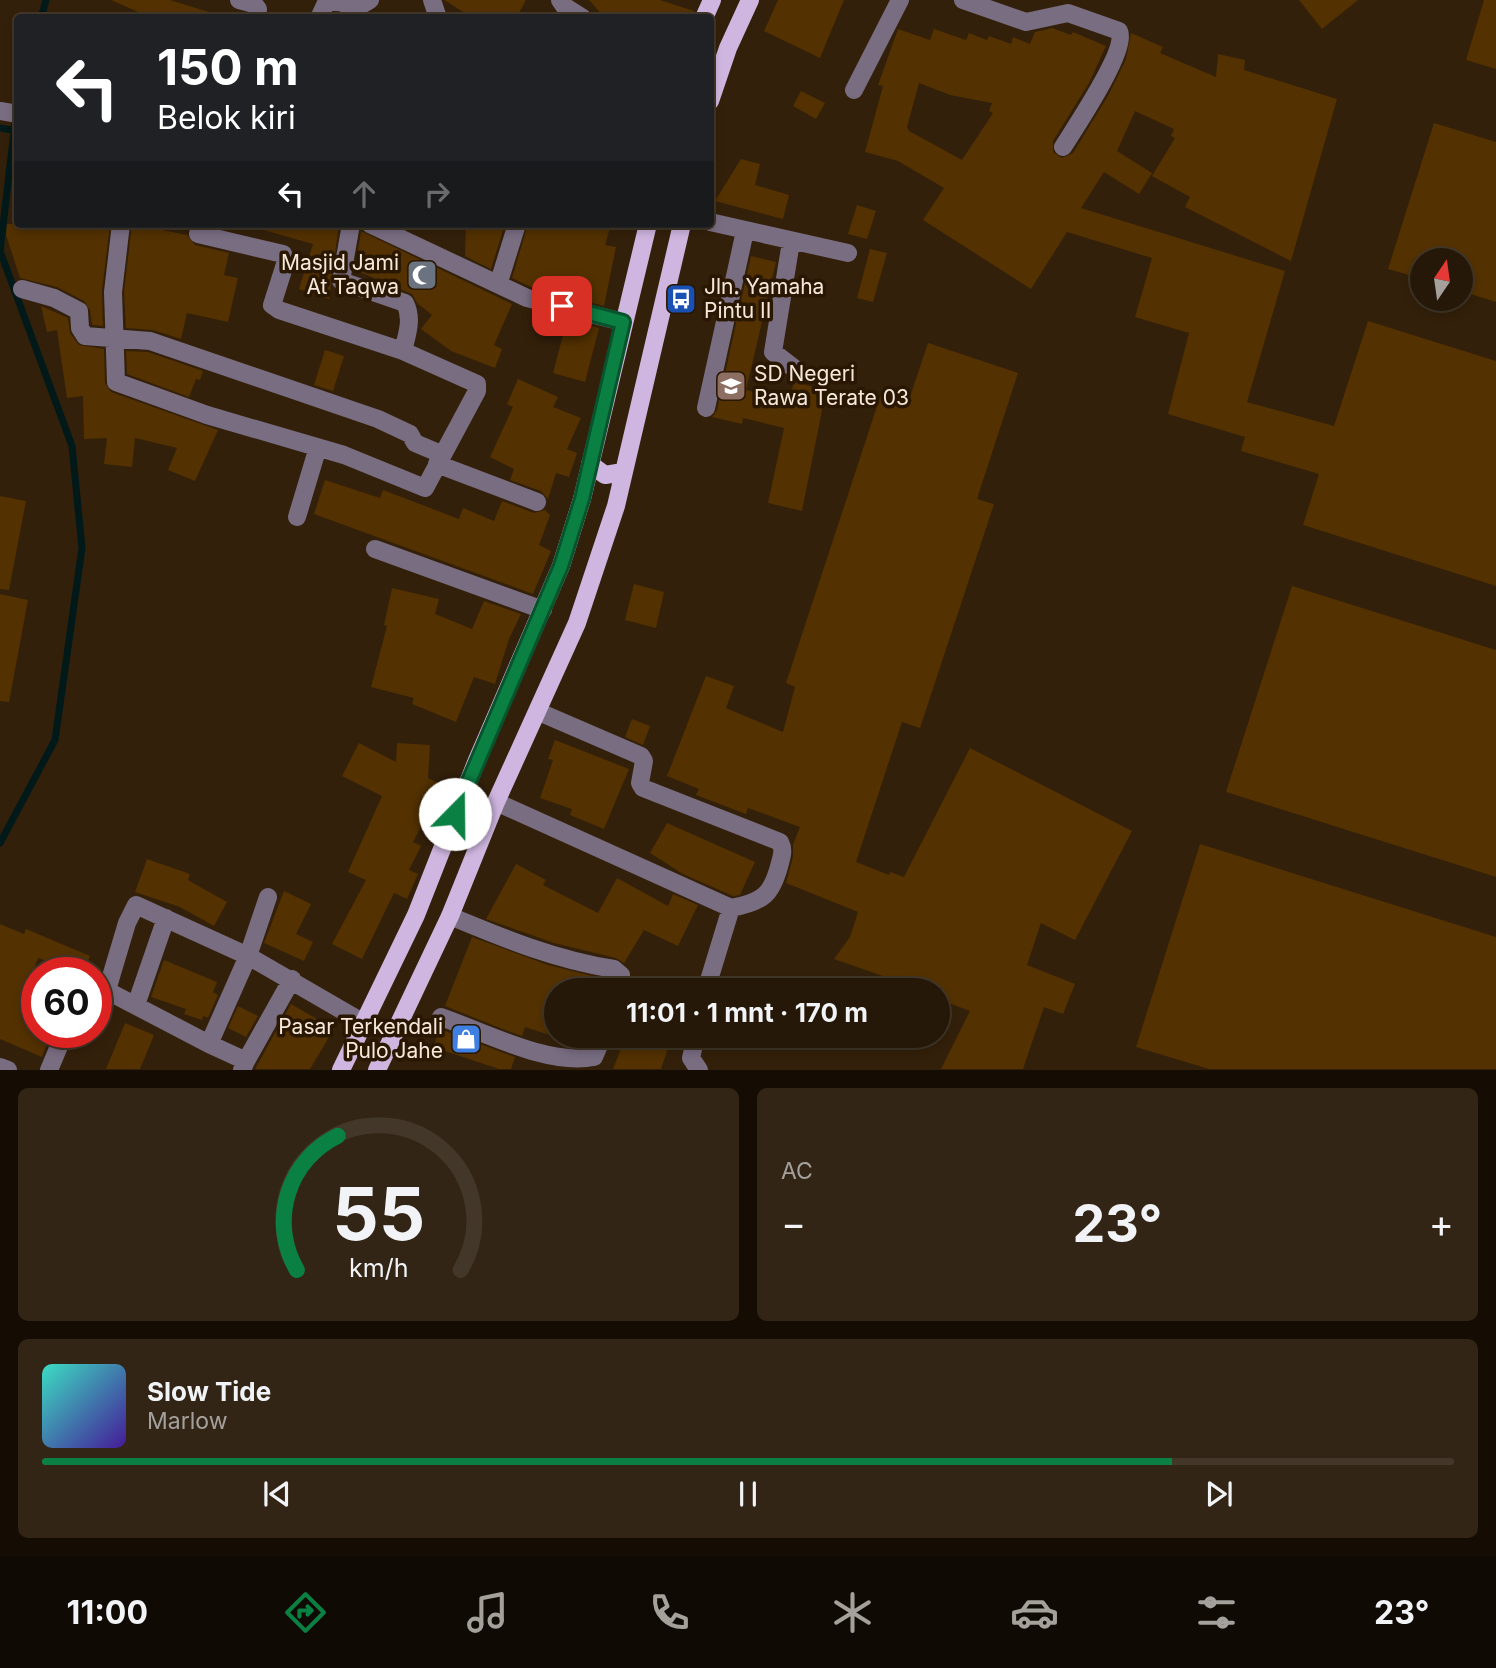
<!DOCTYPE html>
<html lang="id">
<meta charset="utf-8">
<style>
:root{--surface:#261808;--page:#322516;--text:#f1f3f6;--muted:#a4a09c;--line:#423729;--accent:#0b8043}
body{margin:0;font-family:Inter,sans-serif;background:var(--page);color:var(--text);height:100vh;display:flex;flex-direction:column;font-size:26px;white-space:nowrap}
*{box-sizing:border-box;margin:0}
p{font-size:23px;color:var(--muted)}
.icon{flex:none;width:38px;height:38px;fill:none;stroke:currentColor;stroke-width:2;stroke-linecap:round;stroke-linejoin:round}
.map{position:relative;height:1070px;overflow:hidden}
.side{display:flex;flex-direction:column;gap:18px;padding:18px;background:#150d04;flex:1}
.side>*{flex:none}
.guide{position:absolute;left:14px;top:14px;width:700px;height:214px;border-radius:7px;box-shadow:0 4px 10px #0003,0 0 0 2px var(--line);background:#202124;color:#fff;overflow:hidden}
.needle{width:46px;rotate:13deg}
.controls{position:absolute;left:1410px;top:248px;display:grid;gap:14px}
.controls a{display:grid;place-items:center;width:63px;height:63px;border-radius:50%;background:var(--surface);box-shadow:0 4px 10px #0003,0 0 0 2px var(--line);font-size:35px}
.speed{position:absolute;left:21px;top:957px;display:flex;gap:14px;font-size:35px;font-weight:700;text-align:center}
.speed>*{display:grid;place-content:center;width:91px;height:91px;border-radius:50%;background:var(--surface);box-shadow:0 4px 10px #0003,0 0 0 2px var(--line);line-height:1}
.speed .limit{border:10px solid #d22;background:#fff;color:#111}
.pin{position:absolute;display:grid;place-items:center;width:60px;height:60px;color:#fff;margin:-30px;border-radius:14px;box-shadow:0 4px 10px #0006}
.me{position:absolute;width:77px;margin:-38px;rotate:22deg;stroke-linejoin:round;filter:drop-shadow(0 0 5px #0008)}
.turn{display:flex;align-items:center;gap:24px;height:147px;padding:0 28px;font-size:32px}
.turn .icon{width:91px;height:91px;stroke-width:2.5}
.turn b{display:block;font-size:49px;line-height:60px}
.lanes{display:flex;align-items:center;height:66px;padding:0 28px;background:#0003;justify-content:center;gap:35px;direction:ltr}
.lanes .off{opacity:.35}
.big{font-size:52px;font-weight:700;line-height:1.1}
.side .card{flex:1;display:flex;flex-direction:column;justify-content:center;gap:10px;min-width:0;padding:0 24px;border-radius:10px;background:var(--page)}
.side .dial{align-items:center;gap:0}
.dial svg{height:182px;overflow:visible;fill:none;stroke:var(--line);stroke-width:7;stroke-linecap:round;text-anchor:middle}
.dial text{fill:var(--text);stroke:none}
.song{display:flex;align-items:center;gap:21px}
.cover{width:84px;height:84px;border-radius:10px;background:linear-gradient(135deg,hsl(170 70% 55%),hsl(260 70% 35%))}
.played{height:7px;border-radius:4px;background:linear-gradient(90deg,var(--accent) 80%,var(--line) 80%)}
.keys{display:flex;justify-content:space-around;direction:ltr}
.heat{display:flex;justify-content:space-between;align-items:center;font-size:38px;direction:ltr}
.side .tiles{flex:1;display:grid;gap:18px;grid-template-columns:1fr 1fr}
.card:last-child{grid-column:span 2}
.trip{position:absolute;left:544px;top:978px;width:406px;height:70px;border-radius:35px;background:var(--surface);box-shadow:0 4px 10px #0003,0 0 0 2px var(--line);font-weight:700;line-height:70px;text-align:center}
.tab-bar{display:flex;height:112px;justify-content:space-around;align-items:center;background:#0f0a03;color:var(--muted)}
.tab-bar .icon{width:49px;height:49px}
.tab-bar .selected{color:var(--accent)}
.tab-bar b{font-size:32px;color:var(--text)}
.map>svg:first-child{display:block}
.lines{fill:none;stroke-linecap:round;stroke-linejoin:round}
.stream{stroke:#02191a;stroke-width:7}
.building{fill:#533100;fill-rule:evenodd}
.minor{stroke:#796d82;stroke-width:18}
.major{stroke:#cfb6e0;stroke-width:18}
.route-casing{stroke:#07532c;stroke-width:18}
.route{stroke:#0b8043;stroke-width:12}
.labels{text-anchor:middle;stroke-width:7;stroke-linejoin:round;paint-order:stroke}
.poi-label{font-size:21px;fill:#f6e9dc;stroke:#291702;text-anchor:end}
</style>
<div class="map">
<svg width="1496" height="1070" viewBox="0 0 1496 1070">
<rect width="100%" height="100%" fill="#33200a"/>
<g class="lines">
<path class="stream" d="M 41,18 L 46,0
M 0,128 L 12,130
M 0,843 L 55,740 L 82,548 L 72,446 L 0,251 L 16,115"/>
</g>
<path class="building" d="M 111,0 L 170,0 L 212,13 L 212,18 L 152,18 Z
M 444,0 L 526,0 L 516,18 L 473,18 Z
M 589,0 L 660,0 L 694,11 L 693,18 L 605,18 Z
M 778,0 L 844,0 L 820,58 L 764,31 Z
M 1299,0 L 1358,0 L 1322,29 Z
M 1484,0 L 1496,0 L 1496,69 L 1466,60 Z
M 1052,28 L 1071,35 L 1073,32 L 1106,46 L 1089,83 L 1053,141 L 1053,152 L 1062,158 L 1073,153 L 1109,94 L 1126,59 L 1131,33 L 1163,47 L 1160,53 L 1216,77 L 1218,54 L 1245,60 L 1244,70 L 1337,99 L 1291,261 L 1185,207 L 1190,197 L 1152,176 L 1175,138 L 1171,136 L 1174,129 L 1135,111 L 1117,151 L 1152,173 L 1139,194 L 1104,172 L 1081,208 L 1285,271 L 1247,402 L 1334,426 L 1368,321 L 1496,361 L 1496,586 L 1303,525 L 1319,474 L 1241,451 L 1245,437 L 1168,414 L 1189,333 L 1135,317 L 1152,258 L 1067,232 L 1031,289 L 923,220 L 944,188 L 898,161 L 865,152 L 883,86 L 878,85 L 898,29 L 930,40 L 934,29 L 966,40 L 969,33 L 987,40 L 989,36 L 1011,44 L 1013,37 L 1030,44 L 1035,32 ZM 919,83 L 950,95 L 992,103 L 989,111 L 993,113 L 962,160 L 909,131 L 907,127 Z
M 801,91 L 825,103 L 816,119 L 793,106 Z
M 1434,123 L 1496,142 L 1496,302 L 1461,291 L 1461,261 L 1423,261 L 1423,279 L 1388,269 Z
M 741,159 L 760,164 L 755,185 L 789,195 L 783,219 L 715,201 Z
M 857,205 L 876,211 L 867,239 L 848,234 Z
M 7,224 L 110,224 L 102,291 L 103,326 L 92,325 L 90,310 L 84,301 L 57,287 L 20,278 L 6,235 Z
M 132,224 L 158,224 L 157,229 L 187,235 L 195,245 L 229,253 L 224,275 L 238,278 L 228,322 L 187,313 L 181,339 L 153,330 L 126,328 L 124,292 Z
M 261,224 L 339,224 L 329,299 L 299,289 L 313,244 L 260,229 Z
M 466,224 L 505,224 L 491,269 L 465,256 Z
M 528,224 L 611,224 L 605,245 L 616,247 L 604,306 L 531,287 L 512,278 Z
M 361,231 L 512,304 L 494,345 L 502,349 L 495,368 L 451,351 L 421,329 L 432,315 L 417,303 L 412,294 L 355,270 Z
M 870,249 L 887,253 L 873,302 L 857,298 Z
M 751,256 L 776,262 L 746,390 L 789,401 L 794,382 L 826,390 L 802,511 L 768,503 L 784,428 L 743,418 L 742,424 L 712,417 L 717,410 Z
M 41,306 L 68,318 L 70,333 L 79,345 L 104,349 L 105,383 L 111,392 L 218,430 L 195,481 L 168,470 L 177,448 L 135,438 L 132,467 L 104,464 L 107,438 L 84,439 L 83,396 L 67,398 L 57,330 L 47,332 Z
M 567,320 L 599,328 L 585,382 L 553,373 Z
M 928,343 L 1018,373 L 977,499 L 994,504 L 920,728 L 902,722 L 856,862 L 889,875 L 890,872 L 904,877 L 970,748 L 1132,831 L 1075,940 L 1041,923 L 1027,965 L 1075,984 L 1063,1014 L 1044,1007 L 1023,1069 L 941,1069 L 970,1011 L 938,999 L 938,990 L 923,990 L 834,959 L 850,937 L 858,912 L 786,883 L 793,857 L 793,845 L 800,827 L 748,808 L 746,814 L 696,795 L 699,789 L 667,776 L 706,676 L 734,686 L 726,708 L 783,732 L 795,687 L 786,683 L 883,388 L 910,397 Z
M 325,350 L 344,356 L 333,391 L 314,385 Z
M 126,351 L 148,352 L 203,371 L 200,380 L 196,379 L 189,397 L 127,374 Z
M 518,379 L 558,397 L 553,407 L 581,418 L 567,449 L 577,453 L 569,477 L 556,473 L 548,499 L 541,491 L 510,480 L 514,469 L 490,457 L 513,407 L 507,404 Z
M 325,480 L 380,498 L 383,490 L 459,519 L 463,508 L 494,521 L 502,501 L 534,513 L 545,510 L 550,515 L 539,545 L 551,551 L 533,594 L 314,514 Z
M 0,496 L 26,501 L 9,590 L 0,589 Z
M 634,584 L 664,592 L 656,628 L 625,620 Z
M 1292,586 L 1496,650 L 1496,877 L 1226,792 Z
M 392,588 L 439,599 L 435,614 L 472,629 L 484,601 L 521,614 L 509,639 L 495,684 L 474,677 L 456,722 L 412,704 L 414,698 L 371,687 L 387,626 L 384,625 Z
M 0,594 L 28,600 L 9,702 L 0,701 Z
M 632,719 L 650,726 L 643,745 L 625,737 Z
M 555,740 L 629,769 L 604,829 L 570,815 L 572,809 L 540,798 L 553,760 L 548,759 Z
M 359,743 L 396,762 L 397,743 L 430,745 L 428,778 L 442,785 L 413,842 L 421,846 L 409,870 L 418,874 L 407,899 L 394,893 L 362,959 L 332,944 L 366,880 L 348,872 L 382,796 L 342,776 Z
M 667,823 L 755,862 L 740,895 L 733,896 L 683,874 L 650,853 Z
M 1200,844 L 1496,937 L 1496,1069 L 1209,1069 L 1136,1047 Z
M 147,859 L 190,874 L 188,880 L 227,902 L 214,926 L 180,907 L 135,892 Z
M 516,864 L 546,880 L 543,885 L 598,913 L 617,878 L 668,906 L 673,894 L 698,905 L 678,946 L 644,930 L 624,963 L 616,958 L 554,943 L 486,919 Z
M 284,891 L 311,904 L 296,934 L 313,942 L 304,961 L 264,943 Z
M 0,924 L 24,934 L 26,929 L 90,956 L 83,973 L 38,958 L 28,986 L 37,989 L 37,1032 L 52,1032 L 42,1057 L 0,1039 Z
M 472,937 L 548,965 L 609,980 L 609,990 L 556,990 L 556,1037 L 525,1027 L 522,1036 L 500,1028 L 445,1006 Z
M 164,960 L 217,982 L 213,992 L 218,995 L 208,1018 L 203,1016 L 202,1020 L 184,1014 L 186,1009 L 151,997 Z
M 291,1004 L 334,1029 L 310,1069 L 255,1069 Z
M 238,1006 L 258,1016 L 246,1037 L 228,1028 Z
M 125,1023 L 154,1035 L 140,1069 L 106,1069 Z
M 440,1029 L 515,1057 L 511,1069 L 499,1069 L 433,1047 Z
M 626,1036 L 672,1036 L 661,1069 L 613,1069 Z"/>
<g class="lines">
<path class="minor" d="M 239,0 L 254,4 L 258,9 L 257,18
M 432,0 L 438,18
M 560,0 L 564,6 L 583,18
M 963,0 L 1026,22 L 1068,13 L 1119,31 C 1128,49 1075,128 1063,147
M 319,18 L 326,3 L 335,1 L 358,7 L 370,0
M 854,90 L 900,0
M 0,111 L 18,114
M 710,222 L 848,253
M 121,224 L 113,292 L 116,382 L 207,415 L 344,455 L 425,488 L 477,391 L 477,384 L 403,351 C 407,334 413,319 405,303 L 341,281 L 351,224
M 201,224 L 198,234 L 283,254 L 286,261 L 272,305 L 279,310 L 403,351
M 370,224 L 527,298 L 623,322
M 791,242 L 773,352 L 799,372
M 499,282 L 517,224
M 22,289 L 54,298 L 79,311 L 80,328 L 85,336 L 150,341 L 378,419 L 410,434 L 415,443 L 441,454
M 706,408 L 745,231
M 437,464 L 537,502
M 297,517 L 318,447
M 375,549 L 543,610
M 496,802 L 731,908 C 763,902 772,895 780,863 C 782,855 784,850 780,842 L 643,788 L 640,783 L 644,761 L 641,756 L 539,712
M 450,916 C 505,939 556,960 614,969 L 621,975 L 620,990
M 96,985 L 209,1044 L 248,956 L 364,1023
M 107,990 L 127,923 L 136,905 L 248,956 L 268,897
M 706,990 L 731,908
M 136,1005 L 166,918
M 441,1017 C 484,1032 548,1066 594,1057 L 603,1036
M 696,1036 L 691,1058 L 699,1070
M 209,1044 L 246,1061 L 242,1070
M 246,1061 L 292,979
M 0,1067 L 8,1070
M 49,1070 L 65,1032"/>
<path class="major" d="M 704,18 L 712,0
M 710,101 L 728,48 L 750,0
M 590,464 L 605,475 L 623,472
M 341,1070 L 416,915 L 477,760 L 561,566 L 582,499 L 648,224
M 377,1070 L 450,916 L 496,802 L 577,623 L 616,506 L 682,224"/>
</g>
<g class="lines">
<g class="route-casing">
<path id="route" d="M 455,814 L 561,566 L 582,499 L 623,322 L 562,306"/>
</g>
<use href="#route" class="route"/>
</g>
<defs>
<g id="mosque-square" transform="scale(1.575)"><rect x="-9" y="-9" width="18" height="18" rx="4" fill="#6b7280" stroke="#291702"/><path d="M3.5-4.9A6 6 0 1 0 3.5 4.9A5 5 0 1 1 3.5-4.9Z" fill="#fff"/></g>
<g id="bus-square" transform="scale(1.575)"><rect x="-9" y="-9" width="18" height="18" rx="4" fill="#1a4fb4" stroke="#291702"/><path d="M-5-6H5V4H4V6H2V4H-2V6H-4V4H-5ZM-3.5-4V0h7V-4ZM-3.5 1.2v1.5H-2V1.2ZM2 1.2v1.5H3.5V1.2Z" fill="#fff"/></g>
<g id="school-square" transform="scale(1.575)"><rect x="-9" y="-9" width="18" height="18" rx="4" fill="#8d6e63" stroke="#291702"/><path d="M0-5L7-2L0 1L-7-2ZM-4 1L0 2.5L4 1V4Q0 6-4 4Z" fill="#fff"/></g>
<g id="shop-square" transform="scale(1.575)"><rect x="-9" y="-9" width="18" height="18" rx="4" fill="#3f7fe0" stroke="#291702"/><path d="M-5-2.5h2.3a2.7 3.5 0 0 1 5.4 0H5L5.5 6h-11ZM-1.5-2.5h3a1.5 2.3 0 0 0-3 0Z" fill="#fff"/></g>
</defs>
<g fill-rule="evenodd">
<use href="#mosque-square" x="422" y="275"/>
<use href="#bus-square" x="681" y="299"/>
<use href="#school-square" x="731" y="386"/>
<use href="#shop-square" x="466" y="1039"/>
</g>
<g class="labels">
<g class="poi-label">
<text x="399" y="270">Masjid Jami<tspan x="399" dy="24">At Taqwa</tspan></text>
<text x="704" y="294" text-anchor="start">Jln. Yamaha<tspan x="704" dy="24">Pintu II</tspan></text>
<text x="754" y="381" text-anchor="start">SD Negeri<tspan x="754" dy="24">Rawa Terate 03</tspan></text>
<text x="443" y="1034">Pasar Terkendali<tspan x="443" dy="24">Pulo Jahe</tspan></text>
</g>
</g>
</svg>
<div class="controls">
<a><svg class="needle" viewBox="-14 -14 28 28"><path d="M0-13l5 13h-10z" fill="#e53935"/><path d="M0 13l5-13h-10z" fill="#a4a09c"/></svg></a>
</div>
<div class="speed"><div class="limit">60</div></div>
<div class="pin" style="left:562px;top:306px;background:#d93025"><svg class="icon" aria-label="arrive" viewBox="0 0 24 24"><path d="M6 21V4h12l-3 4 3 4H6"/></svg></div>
<svg class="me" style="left:455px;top:814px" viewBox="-20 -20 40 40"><circle r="19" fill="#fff"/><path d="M0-13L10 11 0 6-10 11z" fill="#0b8043"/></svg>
<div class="trip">11:01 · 1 mnt · 170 m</div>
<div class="guide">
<div class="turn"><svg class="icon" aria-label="left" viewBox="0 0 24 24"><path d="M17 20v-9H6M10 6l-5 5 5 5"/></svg><div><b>150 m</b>Belok kiri</div></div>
<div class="lanes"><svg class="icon" aria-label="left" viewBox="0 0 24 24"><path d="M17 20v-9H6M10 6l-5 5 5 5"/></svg><svg class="icon off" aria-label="ahead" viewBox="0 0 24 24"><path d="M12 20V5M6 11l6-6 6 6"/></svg><svg class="icon off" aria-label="right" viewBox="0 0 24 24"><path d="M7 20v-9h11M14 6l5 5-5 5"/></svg></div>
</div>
</div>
<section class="side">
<div class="tiles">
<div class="card dial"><svg viewBox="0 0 100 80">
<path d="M14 69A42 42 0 1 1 86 69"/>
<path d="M14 69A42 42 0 0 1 32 10" stroke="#0b8043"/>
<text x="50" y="56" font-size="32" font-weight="700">55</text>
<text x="50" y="72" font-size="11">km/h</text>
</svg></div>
<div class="card"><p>AC</p>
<div class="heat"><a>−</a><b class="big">23°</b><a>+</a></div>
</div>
<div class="card">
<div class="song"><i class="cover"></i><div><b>Slow Tide</b><p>Marlow</p></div></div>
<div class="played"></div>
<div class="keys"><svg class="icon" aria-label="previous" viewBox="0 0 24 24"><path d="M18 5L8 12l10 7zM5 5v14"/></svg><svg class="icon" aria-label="pause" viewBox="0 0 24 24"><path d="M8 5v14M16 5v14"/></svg><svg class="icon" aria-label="next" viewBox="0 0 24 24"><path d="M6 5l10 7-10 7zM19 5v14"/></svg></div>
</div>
</div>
</section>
<nav class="tab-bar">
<b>11:00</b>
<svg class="icon selected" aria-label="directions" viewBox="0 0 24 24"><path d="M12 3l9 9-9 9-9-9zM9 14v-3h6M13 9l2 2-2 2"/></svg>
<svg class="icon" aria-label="music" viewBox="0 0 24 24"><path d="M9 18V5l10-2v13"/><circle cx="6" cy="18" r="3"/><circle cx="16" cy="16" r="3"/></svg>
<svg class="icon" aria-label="phone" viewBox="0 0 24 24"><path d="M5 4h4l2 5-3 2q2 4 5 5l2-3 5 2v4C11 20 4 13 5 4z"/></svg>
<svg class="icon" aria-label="climate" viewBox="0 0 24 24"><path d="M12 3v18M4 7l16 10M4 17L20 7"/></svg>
<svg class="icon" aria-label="car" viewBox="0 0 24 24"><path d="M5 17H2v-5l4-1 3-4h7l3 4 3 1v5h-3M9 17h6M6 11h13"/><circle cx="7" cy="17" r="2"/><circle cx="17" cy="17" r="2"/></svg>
<svg class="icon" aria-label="filters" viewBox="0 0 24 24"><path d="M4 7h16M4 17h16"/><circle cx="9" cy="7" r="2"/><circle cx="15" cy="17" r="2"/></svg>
<b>23°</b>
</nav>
